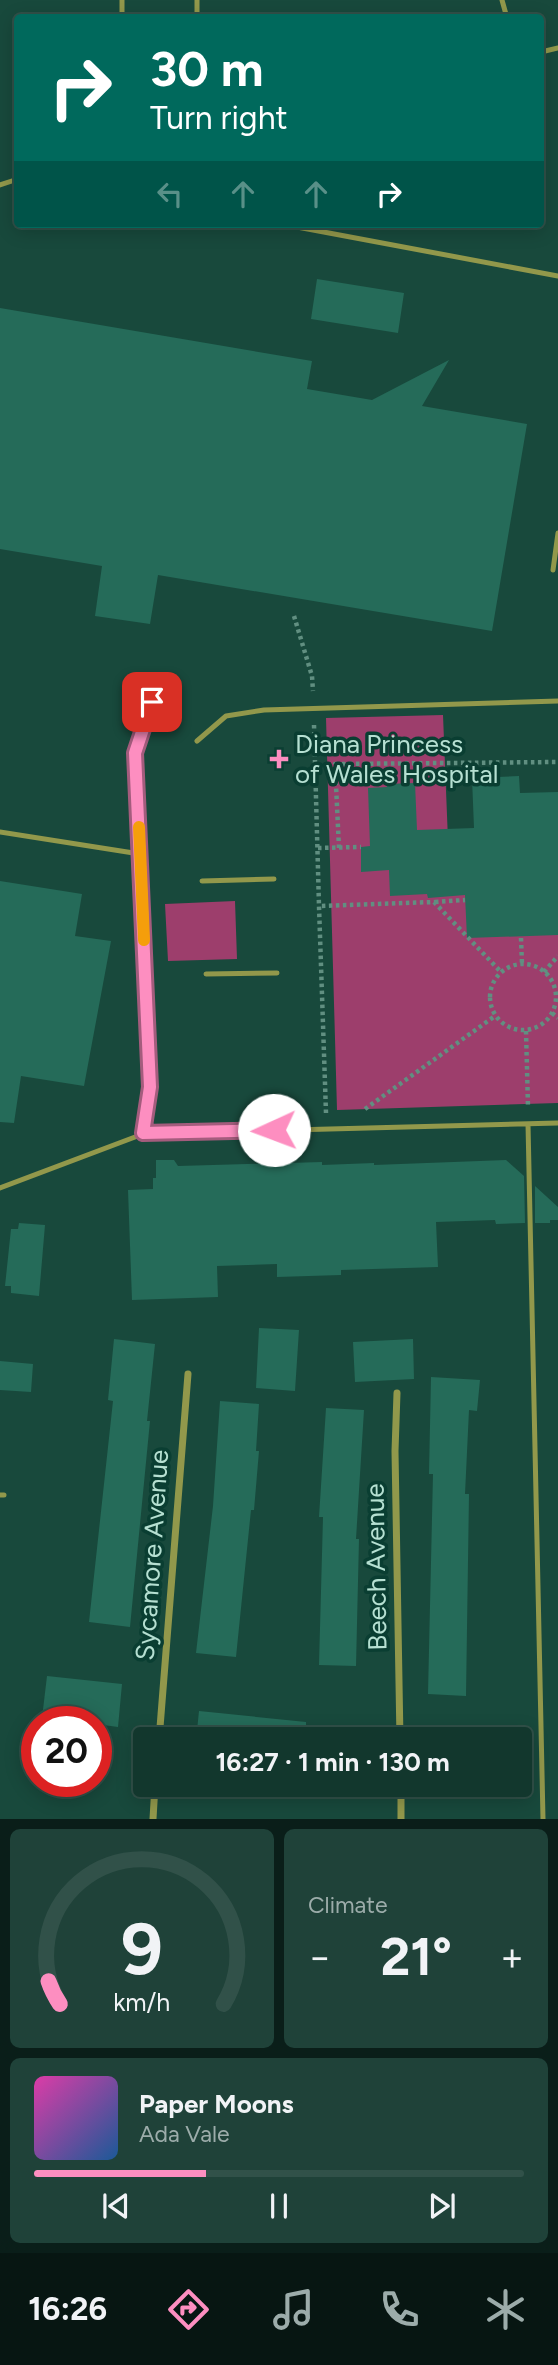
<!DOCTYPE html>
<meta charset="utf-8">
<style>
:root{--surface:#12372d;--page:#1f4239;--text:#f1f3f6;--muted:#9cacaa;--line:#315149;--accent:#fd8ec0}
body{margin:0;font-family:Figtree,sans-serif;background:var(--page);color:var(--text);height:100vh;display:flex;flex-direction:column;font-size:26px;white-space:nowrap}
*{box-sizing:border-box;margin:0}
p{font-size:23px;color:var(--muted)}
.icon{flex:none;width:38px;height:38px;fill:none;stroke:currentColor;stroke-width:2;stroke-linecap:round;stroke-linejoin:round}
.map{position:relative;height:1819px;overflow:hidden}
.sheet{display:flex;flex-direction:column;gap:10px;padding:10px;background:#0a1e19;flex:1}
.sheet>*{flex:none}
.guide{position:absolute;left:14px;top:14px;width:530px;height:214px;border-radius:7px;box-shadow:0 4px 18px #0003,0 0 0 2px var(--line);background:#00695c;color:#fff;overflow:hidden}
.speed{position:absolute;left:21px;top:1706px;display:flex;gap:14px;font-size:35px;font-weight:700;text-align:center}
.speed>*{display:grid;place-content:center;width:91px;height:91px;border-radius:50%;background:var(--surface);box-shadow:0 4px 18px #0003,0 0 0 2px var(--line);line-height:1}
.speed .limit{border:10px solid #d22;background:#fff;color:#111}
.pin{position:absolute;display:grid;place-items:center;width:60px;height:60px;color:#fff;margin:-30px;border-radius:14px;box-shadow:0 4px 10px #0006}
.me{position:absolute;width:77px;margin:-38px;rotate:268deg;stroke-linejoin:round;filter:drop-shadow(0 0 5px #0008)}
.turn{display:flex;align-items:center;gap:24px;height:147px;padding:0 21px;font-size:32px}
.turn .icon{width:91px;height:91px;stroke-width:2.5}
.turn b{display:block;font-size:49px;line-height:60px}
.lanes{display:flex;align-items:center;height:66px;padding:0 21px;background:#0003;justify-content:center;gap:35px;direction:ltr}
.lanes .off{opacity:.35}
.big{font-size:52px;font-weight:700;line-height:1.1}
.sheet .tile{flex:1;display:flex;flex-direction:column;justify-content:center;gap:10px;min-width:0;padding:0 24px;border-radius:10px;background:var(--page)}
.sheet .dial{align-items:center;gap:0}
.dial svg{height:182px;overflow:visible;fill:none;stroke:var(--line);stroke-width:7;stroke-linecap:round;text-anchor:middle}
.dial text{fill:var(--text);stroke:none}
.song{display:flex;align-items:center;gap:21px}
.cover{width:84px;height:84px;border-radius:10px;background:linear-gradient(135deg,hsl(320 70% 55%),hsl(210 70% 35%))}
.played{height:7px;border-radius:4px;background:linear-gradient(90deg,var(--accent) 35%,var(--line) 35%)}
.keys{display:flex;justify-content:space-around;direction:ltr}
.heat{display:flex;justify-content:space-between;align-items:center;font-size:38px;direction:ltr}
.sheet .tiles{flex:1;display:grid;gap:10px;grid-template-columns:1fr 1fr}
.tile:last-child{grid-column:span 2}
.trip{position:absolute;left:133px;top:1727px;width:399px;height:70px;border-radius:7px;background:var(--surface);box-shadow:0 4px 18px #0003,0 0 0 2px var(--line);font-weight:700;line-height:70px;text-align:center}
.tab-bar{display:flex;height:112px;justify-content:space-around;align-items:center;background:#071612;color:var(--muted)}
.tab-bar .icon{width:49px;height:49px}
.tab-bar .current{color:var(--accent)}
.tab-bar b{font-size:32px;color:var(--text)}
.map>svg:first-child{display:block}
.green{fill:#9d3e6c}
.building{fill:#256b59}
.lines{fill:none;stroke-linecap:round;stroke-linejoin:round}
.path{stroke:#618f81;stroke-width:4.5;stroke-dasharray:3.5 3.5;stroke-linecap:butt}
.service{stroke:#92984b;stroke-width:5}
.minor{stroke:#92984b;stroke-width:7}
.route-casing{stroke:#a45c7d;stroke-width:18}
.route{stroke:#fd8ec0;stroke-width:12}
.slow{stroke:#f59e0b;stroke-width:12}
.poi-dot{fill:#fd8ec0;stroke:#0a3e32;stroke-width:2.5}
.labels{text-anchor:middle;stroke-width:7;stroke-linejoin:round;paint-order:stroke}
.poi-label{font-size:26px;fill:#b6e0d2;stroke:#0a3e32;text-anchor:start}
.street-label{font-size:26px;fill:#b6e0d2;stroke:#0a3e32}
</style>
<div class="map">
<svg width="558" height="1819" viewBox="0 0 558 1819">
<rect width="100%" height="100%" fill="#18493c"/>
<path class="green" d="M 443,715 L 450,890 L 558,888 L 558,1103 L 337,1110 L 326,718 Z
M 235,901 L 237,959 L 168,961 L 165,904 Z"/>
<path class="building" d="M 317,279 L 404,293 L 398,333 L 311,319 Z
M 0,308 L 312,361 L 307,389 L 372,400 L 449,360 L 422,406 L 527,424 L 492,631 L 158,575 L 150,624 L 95,616 L 102,566 L 0,549 Z
M 519,776 L 520,793 L 558,792 L 558,935 L 467,938 L 465,895 L 428,898 L 427,894 L 390,896 L 389,870 L 361,872 L 361,847 L 370,846 L 368,788 L 387,787 L 386,784 L 415,783 L 417,830 L 474,828 L 472,778 Z
M 0,881 L 82,894 L 75,936 L 111,941 L 84,1086 L 21,1076 L 14,1123 L 0,1122 Z
M 156,1160 L 174,1160 L 178,1166 L 322,1162 L 322,1165 L 374,1163 L 374,1165 L 506,1160 L 524,1176 L 525,1223 L 496,1224 L 495,1220 L 436,1222 L 438,1267 L 341,1270 L 341,1275 L 277,1277 L 277,1264 L 217,1266 L 218,1297 L 132,1300 L 128,1190 L 153,1189 L 153,1178 L 156,1178 Z
M 535,1186 L 558,1207 L 558,1220 L 550,1220 L 550,1223 L 535,1223 Z
M 19,1223 L 45,1225 L 39,1296 L 11,1293 L 11,1286 L 5,1286 L 11,1229 L 18,1229 Z
M 259,1328 L 299,1330 L 295,1391 L 256,1388 Z
M 114,1339 L 155,1344 L 147,1421 L 150,1421 L 130,1627 L 89,1622 L 113,1401 L 108,1400 Z
M 413,1339 L 414,1379 L 355,1382 L 353,1342 Z
M 0,1361 L 33,1364 L 31,1392 L 0,1390 Z
M 431,1377 L 480,1380 L 477,1411 L 469,1410 L 465,1494 L 469,1494 L 466,1696 L 428,1694 L 433,1474 L 429,1474 Z
M 220,1401 L 259,1404 L 256,1451 L 259,1451 L 254,1510 L 251,1510 L 236,1657 L 196,1653 L 213,1506 Z
M 326,1408 L 364,1410 L 356,1539 L 359,1539 L 356,1666 L 319,1665 L 323,1517 L 319,1517 Z
M 47,1676 L 122,1684 L 118,1727 L 96,1724 L 96,1722 L 42,1718 Z
M 199,1711 L 306,1722 L 306,1740 L 196,1740 Z"/>
<g class="lines">
<path class="path" d="M 294,616 L 312,676 L 313,691
M 314,725 L 319,906
M 318,848 L 361,847
M 339,848 L 335,764 L 558,762
M 435,902 L 465,900
M 521,938 L 522,964
M490 997a33 33 0 1 1 66 0a33 33 0 1 1-66 0Z
M 544,972 L 558,956
M 552,1013 L 558,1018
M 526,1031 L 528,1107
M 365,1109 L 495,1016
M 326,1113 L 319,906 L 434,902 L 501,972"/>
<path class="service" d="M 122,0 L 122,18
M 502,0 L 507,18
M 197,18 L 197,0
M 541,52 L 558,48
M 0,185 L 18,179
M 281,224 L 558,276
M 553,570 L 558,533
M 197,741 L 226,716 L 264,710 L 558,701
M 0,832 L 140,854
M 202,881 L 274,879
M 206,974 L 277,973
M 528,1124 L 543,1819
M 143,1134 L 150,1087 L 135,753 L 152,702
M 0,1188 L 143,1134 L 558,1123
M 0,1495 L 4,1495"/>
<path class="minor" d="M 397,1393 L 395,1451 L 400,1740
M 159,1740 L 188,1374
M 401,1785 L 401,1819
M 153,1819 L 155,1785"/>
</g>
<g class="lines">
<g class="route-casing">
<path id="route" d="M 152,702 L 135,753 L 150,1087 L 143,1133 L 274,1130"/>
</g>
<use href="#route" class="route"/>
<path class="slow" d="M 139,827 L 144,940"/>
</g>
<path class="poi-dot" d="M275.5 748.5h7v7h7v7h-7v7h-7v-7h-7v-7h7z"/>
<g class="labels">
<g class="poi-label">
<text x="295" y="753">Diana Princess<tspan x="295" dy="30">of Wales Hospital</tspan></text>
</g>
<g class="street-label">
<text transform="translate(152 1555) rotate(-86)" y="9">Sycamore Avenue</text>
<text transform="translate(376 1567) rotate(-91)" y="9">Beech Avenue</text>
</g>
</g>
</svg>
<div class="speed"><div class="limit">20</div></div>
<div class="pin" style="left:152px;top:702px;background:#d93025"><svg class="icon" aria-label="arrive" viewBox="0 0 24 24"><path d="M6 21V4h12l-3 4 3 4H6"/></svg></div>
<svg class="me" style="left:274px;top:1130px" viewBox="-20 -20 40 40"><circle r="19" fill="#fff"/><path d="M0-13L10 11 0 6-10 11z" fill="#fd8ec0"/></svg>
<div class="trip">16:27 · 1 min · 130 m</div>
<div class="guide">
<div class="turn"><svg class="icon" aria-label="right" viewBox="0 0 24 24"><path d="M7 20v-9h11M14 6l5 5-5 5"/></svg><div><b>30 m</b>Turn right</div></div>
<div class="lanes"><svg class="icon off" aria-label="left" viewBox="0 0 24 24"><path d="M17 20v-9H6M10 6l-5 5 5 5"/></svg><svg class="icon off" aria-label="ahead" viewBox="0 0 24 24"><path d="M12 20V5M6 11l6-6 6 6"/></svg><svg class="icon off" aria-label="ahead" viewBox="0 0 24 24"><path d="M12 20V5M6 11l6-6 6 6"/></svg><svg class="icon" aria-label="right" viewBox="0 0 24 24"><path d="M7 20v-9h11M14 6l5 5-5 5"/></svg></div>
</div>
</div>
<section class="sheet">
<div class="tiles">
<div class="tile dial"><svg viewBox="0 0 100 80">
<path d="M14 69A42 42 0 1 1 86 69"/>
<path d="M14 69A42 42 0 0 1 9 59" stroke="#fd8ec0"/>
<text x="50" y="56" font-size="32" font-weight="700">9</text>
<text x="50" y="72" font-size="11">km/h</text>
</svg></div>
<div class="tile"><p>Climate</p>
<div class="heat"><a>−</a><b class="big">21°</b><a>+</a></div>
</div>
<div class="tile">
<div class="song"><i class="cover"></i><div><b>Paper Moons</b><p>Ada Vale</p></div></div>
<div class="played"></div>
<div class="keys"><svg class="icon" aria-label="previous" viewBox="0 0 24 24"><path d="M18 5L8 12l10 7zM5 5v14"/></svg><svg class="icon" aria-label="pause" viewBox="0 0 24 24"><path d="M8 5v14M16 5v14"/></svg><svg class="icon" aria-label="next" viewBox="0 0 24 24"><path d="M6 5l10 7-10 7zM19 5v14"/></svg></div>
</div>
</div>
</section>
<nav class="tab-bar">
<b>16:26</b>
<svg class="icon current" aria-label="directions" viewBox="0 0 24 24"><path d="M12 3l9 9-9 9-9-9zM9 14v-3h6M13 9l2 2-2 2"/></svg>
<svg class="icon" aria-label="music" viewBox="0 0 24 24"><path d="M9 18V5l10-2v13"/><circle cx="6" cy="18" r="3"/><circle cx="16" cy="16" r="3"/></svg>
<svg class="icon" aria-label="phone" viewBox="0 0 24 24"><path d="M5 4h4l2 5-3 2q2 4 5 5l2-3 5 2v4C11 20 4 13 5 4z"/></svg>
<svg class="icon" aria-label="climate" viewBox="0 0 24 24"><path d="M12 3v18M4 7l16 10M4 17L20 7"/></svg>
</nav>
